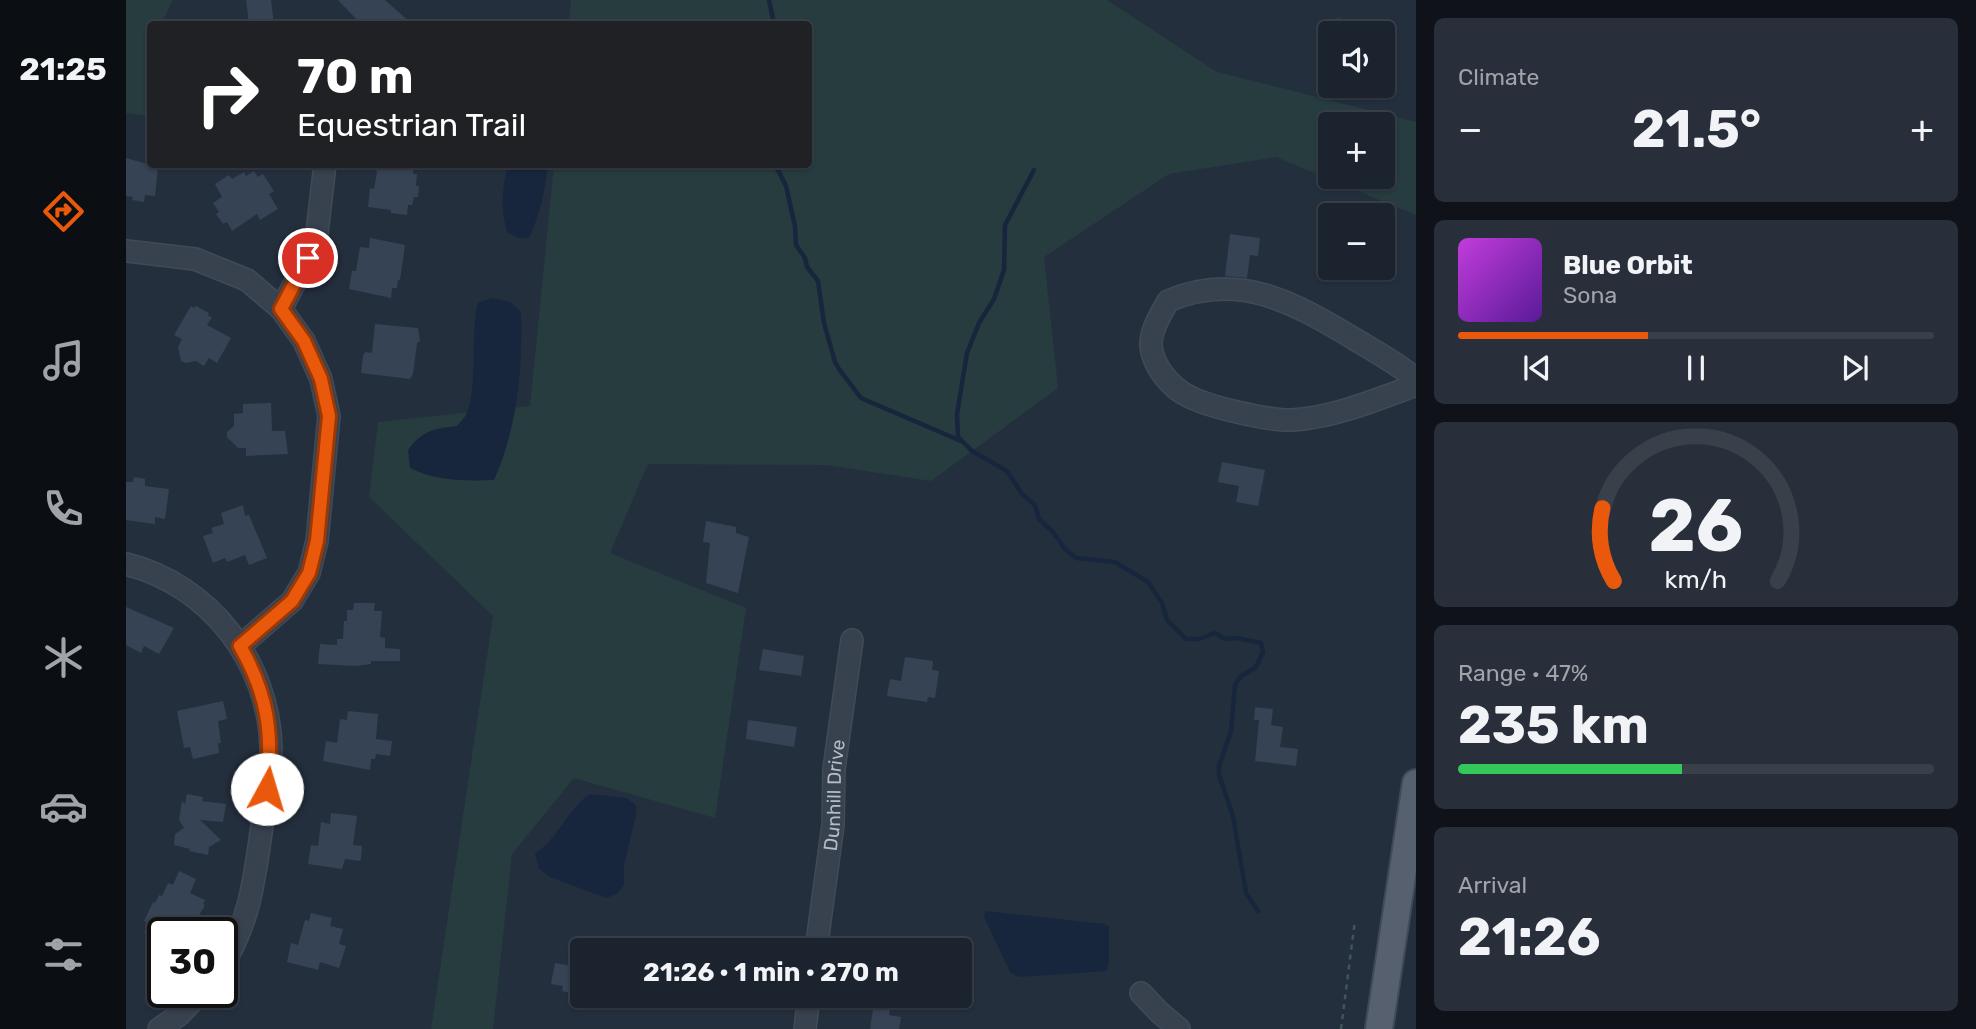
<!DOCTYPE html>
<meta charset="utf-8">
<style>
:root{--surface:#1b232e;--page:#282f3a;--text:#f1f3f6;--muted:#a0a4aa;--line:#39404a;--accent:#ea580c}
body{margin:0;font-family:Rubik,sans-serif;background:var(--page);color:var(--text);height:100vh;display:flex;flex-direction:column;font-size:26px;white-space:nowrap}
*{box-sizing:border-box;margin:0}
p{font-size:23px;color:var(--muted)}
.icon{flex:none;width:38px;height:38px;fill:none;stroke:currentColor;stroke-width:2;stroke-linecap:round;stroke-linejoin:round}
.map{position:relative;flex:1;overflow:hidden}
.side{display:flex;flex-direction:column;gap:18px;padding:18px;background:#0f1319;width:560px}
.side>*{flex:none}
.hud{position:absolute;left:21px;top:21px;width:665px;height:147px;border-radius:7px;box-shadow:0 2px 5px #0004,0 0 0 2px var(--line);background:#202124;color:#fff;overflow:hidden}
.fabs{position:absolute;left:1192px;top:21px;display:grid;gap:14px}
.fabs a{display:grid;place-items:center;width:77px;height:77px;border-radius:7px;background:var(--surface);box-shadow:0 2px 5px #0004,0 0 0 2px var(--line);font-size:35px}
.speed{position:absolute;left:21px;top:917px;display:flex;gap:14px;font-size:35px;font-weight:700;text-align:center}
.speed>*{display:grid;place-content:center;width:91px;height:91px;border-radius:50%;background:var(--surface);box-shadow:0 2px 5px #0004,0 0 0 2px var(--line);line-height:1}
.speed .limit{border:4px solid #111;border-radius:10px;background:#fff;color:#111}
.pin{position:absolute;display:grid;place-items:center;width:60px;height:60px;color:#fff;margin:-30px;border:4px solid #fff;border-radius:50%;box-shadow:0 2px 7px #0007}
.me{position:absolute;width:77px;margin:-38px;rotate:6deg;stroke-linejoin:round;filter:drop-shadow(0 0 5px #0008)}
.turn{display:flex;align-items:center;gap:24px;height:147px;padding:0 35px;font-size:32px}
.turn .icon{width:91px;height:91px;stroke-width:2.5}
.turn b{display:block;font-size:49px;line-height:60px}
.big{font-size:52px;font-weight:700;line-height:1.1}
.side .widget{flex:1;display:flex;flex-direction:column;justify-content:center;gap:10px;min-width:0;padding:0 24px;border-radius:10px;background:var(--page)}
.side .dial{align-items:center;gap:0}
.dial svg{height:182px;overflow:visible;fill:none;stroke:var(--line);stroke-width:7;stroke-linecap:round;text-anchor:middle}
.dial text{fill:var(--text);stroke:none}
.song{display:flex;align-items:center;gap:21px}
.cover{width:84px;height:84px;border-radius:10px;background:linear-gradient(135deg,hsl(290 70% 55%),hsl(270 70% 35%))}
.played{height:7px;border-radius:4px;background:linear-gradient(90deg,var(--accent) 40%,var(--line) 40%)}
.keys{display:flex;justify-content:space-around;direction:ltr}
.heat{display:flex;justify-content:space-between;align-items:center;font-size:38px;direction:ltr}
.charge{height:10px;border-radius:5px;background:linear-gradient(90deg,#34c759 47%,var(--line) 0)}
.trip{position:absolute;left:444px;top:938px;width:402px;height:70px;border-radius:7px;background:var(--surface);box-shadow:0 2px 5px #0004,0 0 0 2px var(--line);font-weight:700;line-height:70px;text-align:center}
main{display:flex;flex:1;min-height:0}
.tab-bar{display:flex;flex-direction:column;width:126px;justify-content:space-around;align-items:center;background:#0b0e12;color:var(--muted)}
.tab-bar .icon{width:49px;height:49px}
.tab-bar .active{color:var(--accent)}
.tab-bar b{font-size:32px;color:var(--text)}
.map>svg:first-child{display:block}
.green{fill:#263c3f;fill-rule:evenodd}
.water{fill:#17263c}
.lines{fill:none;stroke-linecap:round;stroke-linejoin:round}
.stream{stroke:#17263c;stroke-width:4.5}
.building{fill:#364354}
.minor-casing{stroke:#414a57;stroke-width:24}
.major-casing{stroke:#414a57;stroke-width:30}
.path{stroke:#3f5557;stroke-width:2.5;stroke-dasharray:5 5;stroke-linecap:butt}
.minor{stroke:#38414e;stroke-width:21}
.major{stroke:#56606e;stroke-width:26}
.route-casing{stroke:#983908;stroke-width:18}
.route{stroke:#ea580c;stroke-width:12}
.labels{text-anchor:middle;stroke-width:7;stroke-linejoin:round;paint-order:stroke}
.street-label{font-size:19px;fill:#b4bcc9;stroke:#1d2633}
</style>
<main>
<nav class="tab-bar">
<b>21:25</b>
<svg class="icon active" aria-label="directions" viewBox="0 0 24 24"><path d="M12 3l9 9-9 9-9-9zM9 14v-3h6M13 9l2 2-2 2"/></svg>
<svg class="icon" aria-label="music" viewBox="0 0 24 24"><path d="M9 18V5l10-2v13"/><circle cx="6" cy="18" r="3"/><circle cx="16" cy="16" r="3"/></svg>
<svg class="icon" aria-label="phone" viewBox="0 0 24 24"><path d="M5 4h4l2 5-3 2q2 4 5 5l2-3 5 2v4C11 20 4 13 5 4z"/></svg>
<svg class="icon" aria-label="climate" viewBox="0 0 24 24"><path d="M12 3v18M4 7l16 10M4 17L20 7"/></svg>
<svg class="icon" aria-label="car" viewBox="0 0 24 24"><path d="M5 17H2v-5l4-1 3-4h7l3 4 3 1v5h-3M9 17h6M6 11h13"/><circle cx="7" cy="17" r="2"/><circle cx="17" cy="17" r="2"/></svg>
<svg class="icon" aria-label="filters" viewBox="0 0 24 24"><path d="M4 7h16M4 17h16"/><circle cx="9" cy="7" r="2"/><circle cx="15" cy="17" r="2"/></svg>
</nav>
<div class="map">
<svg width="1290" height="1029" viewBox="0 0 1290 1029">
<rect width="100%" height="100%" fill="#242f3e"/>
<path class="green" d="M 0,0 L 47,0 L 35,24 L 24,24 L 24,93 L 21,116 L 0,113 Z
M 445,0 L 981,0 L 1091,72 L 1290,122 L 1290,215 L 1150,157 L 1043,174 L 918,257 L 932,388 L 805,481 L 700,465 L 522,464 L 484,553 L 620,608 L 589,818 L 448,778 L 386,854 L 367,1029 L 305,1029 L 367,616 L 243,497 L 252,422 L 404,406 L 428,165 L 682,164 L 682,24 L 443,24 ZM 1204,124 L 1256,124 L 1256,177 L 1204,177 Z"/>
<path class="water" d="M 382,165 L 422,165 C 419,191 414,214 403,238 L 393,238 L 381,232 C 374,208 376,188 382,165 Z
M 366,298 L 384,302 L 395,312 C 397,368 391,429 368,480 C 339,481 310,481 284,468 L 282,450 C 297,430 307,429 331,426 C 334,422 339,418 341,413 C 352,384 344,336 352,303 Z
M 464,794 L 500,798 L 510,805 L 510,815 L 498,865 L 498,885 L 491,894 L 480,898 L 424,877 L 413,869 L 409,853 C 432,840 441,809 464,794 Z
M 859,911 L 979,924 L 983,926 L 983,960 L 981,971 L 893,977 L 884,972 L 858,917 Z"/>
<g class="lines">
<path class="stream" d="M 643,0 L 648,24
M 647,164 L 653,172 L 660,186 L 669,226 L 670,245 L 679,258 L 681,267 L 692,281 L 698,323 L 709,362 L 713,369 L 735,398 L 835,441
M 908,170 L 879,225 L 878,270 L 868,299 L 853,323 L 841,353 L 831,414 L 832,437 L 846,451 L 881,471 L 896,494 L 909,505 L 913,519 L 927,532 L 939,549 L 950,558 L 989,562 L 1022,582 L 1036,603 L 1041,620 L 1060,639 L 1073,639 L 1089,633 L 1099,639 L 1111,638 L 1135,643 L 1137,652 L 1130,667 L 1114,677 L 1109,685 L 1105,731 L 1093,766 L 1093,775 L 1107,816 L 1120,893 L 1132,911"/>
</g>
<path class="building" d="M 120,0 L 145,0 L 148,24 L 123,24 Z
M 212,0 L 259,0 L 286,24 L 235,24 Z
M 1211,18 L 1231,21 L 1228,33 L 1208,33 Z
M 0,158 L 32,167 L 29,196 L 19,195 L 18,202 L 6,200 L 7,197 L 0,196 Z
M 245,164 L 288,164 L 287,174 L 291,174 L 290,186 L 293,186 L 292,197 L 288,197 L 286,205 L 282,205 L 281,215 L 265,213 L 265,210 L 242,207 L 244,188 L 248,189 L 251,172 Z
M 128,171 L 132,177 L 137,174 L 148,191 L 143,194 L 152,209 L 134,220 L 131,214 L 106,231 L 101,222 L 97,224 L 90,214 L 93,212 L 87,203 L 96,197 L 89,184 L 103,175 L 106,179 L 118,172 L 120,176 Z
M 1104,234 L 1134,238 L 1132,256 L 1124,255 L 1121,278 L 1099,276 Z
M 244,238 L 279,245 L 274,280 L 272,280 L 271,288 L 266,288 L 265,298 L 223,289 L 226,271 L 230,271 L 234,247 L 243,248 Z
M 65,306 L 68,308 L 70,306 L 83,313 L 82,316 L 86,317 L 81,325 L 105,338 L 91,363 L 83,358 L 78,366 L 70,361 L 60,363 L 55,361 L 52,347 L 56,339 L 48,335 Z
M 249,324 L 292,328 L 294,341 L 291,343 L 287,374 L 284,379 L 235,373 L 237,356 L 239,352 L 246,353 Z
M 145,403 L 146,431 L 159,431 L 162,454 L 120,456 L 120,448 L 112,448 L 101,437 L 101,432 L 108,426 L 108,414 L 117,413 L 117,404 Z
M 1096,462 L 1139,470 L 1132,506 L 1110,502 L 1113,486 L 1092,482 Z
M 8,477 L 19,479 L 19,486 L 43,489 L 39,519 L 29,517 L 29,524 L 0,520 L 0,482 L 7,482 Z
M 117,505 L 119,516 L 123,515 L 141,558 L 123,565 L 119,555 L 101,562 L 99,558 L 87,563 L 77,536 L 87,533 L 85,528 L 98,524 L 95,513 Z
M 580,521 L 610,527 L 610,533 L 623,537 L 612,593 L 580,583 L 584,543 L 577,542 Z
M 228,603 L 249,603 L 248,611 L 256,611 L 254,637 L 259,638 L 259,648 L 274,649 L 274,661 L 245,661 L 245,664 L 230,666 L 192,664 L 194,644 L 211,645 L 211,639 L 217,639 L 218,621 L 221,621 L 221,610 L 227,610 Z
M 0,607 L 48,628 L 33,654 L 18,646 L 15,653 L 0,645 Z
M 637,649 L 678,656 L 675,676 L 633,670 Z
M 779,657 L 807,661 L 806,670 L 813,671 L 809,698 L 802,697 L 801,702 L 761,696 L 764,679 L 775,681 Z
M 97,701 L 101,719 L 92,721 L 95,743 L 92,743 L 93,753 L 67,759 L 64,747 L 58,748 L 51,711 Z
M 1129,707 L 1147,709 L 1145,725 L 1157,727 L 1154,747 L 1172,749 L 1170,766 L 1129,761 L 1133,720 L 1128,720 Z
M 222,711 L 252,714 L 250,739 L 266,741 L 264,756 L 250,754 L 249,759 L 245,759 L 244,770 L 197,761 L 200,741 L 211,743 L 214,719 L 221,720 Z
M 622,720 L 671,727 L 668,747 L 620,739 Z
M 61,794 L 77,797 L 76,801 L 100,804 L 97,822 L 74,820 L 95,840 L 83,847 L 82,855 L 63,851 L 64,849 L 48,845 L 49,834 L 58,828 L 53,820 L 56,801 L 59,804 Z
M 205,813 L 231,816 L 227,845 L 236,846 L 235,859 L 234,861 L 219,859 L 216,869 L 182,864 L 185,845 L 192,846 L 195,822 L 204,824 Z
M 53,871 L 70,879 L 64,893 L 79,900 L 77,904 L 79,905 L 71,919 L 64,916 L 55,933 L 37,933 L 37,942 L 18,933 L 22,923 L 18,921 L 27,902 L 29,903 L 33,895 L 36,896 L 42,883 L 47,885 Z
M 185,913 L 206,918 L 204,926 L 217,929 L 213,944 L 220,946 L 213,968 L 194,962 L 192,970 L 161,962 L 165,943 L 172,945 L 179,920 L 183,921 Z
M 429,963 L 457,968 L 457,995 L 436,991 L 437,986 L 425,984 Z
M 749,996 L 766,996 L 763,1015 L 775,1017 L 773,1029 L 744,1029 Z"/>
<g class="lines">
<g class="minor-casing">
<g id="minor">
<path d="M 0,251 L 69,259 L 121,280 L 155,309 L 178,341 L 195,379 L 203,416 L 191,541 L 183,573 L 166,601 L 114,646"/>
<path d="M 155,309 L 182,258 L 191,233 L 199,164"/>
<path d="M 1290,379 C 1271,363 1248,351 1227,338 C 1167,302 1112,271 1042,301 C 1035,314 1024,331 1025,346 C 1027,366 1044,387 1062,396 C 1082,407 1144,421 1166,420 C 1209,417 1250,400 1290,385"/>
<path d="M 0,564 C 84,585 143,662 145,748 C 145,776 139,805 135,833 C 128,882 123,923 96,966"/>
<path id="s1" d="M 690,950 L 707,825 L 708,769 L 726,640"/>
<path d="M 1015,993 L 1033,1012 L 1053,1029"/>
<path d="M 33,1029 L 53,1015 L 75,992"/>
<path d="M 679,1029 L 683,996"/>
</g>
</g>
<g class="major-casing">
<path id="major" d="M 1253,1029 L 1290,783"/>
</g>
<path class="path" d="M 1215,1029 L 1229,920"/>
<use href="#minor" class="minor"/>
<use href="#major" class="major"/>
</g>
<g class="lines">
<g class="route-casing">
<path id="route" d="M 141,789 C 147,733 142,695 114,646 L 166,601 L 183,573 L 191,541 L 203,416 L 195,379 L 178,341 L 155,309 L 182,258"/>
</g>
<use href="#route" class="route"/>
</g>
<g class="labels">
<g class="street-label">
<text dy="7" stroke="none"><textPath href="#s1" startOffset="156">Dunhill Drive</textPath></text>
</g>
</g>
</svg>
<div class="fabs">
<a><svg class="icon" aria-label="sound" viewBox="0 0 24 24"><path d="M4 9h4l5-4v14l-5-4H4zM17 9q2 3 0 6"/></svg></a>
<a>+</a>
<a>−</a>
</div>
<div class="speed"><div class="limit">30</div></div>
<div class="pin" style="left:182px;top:258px;background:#d93025"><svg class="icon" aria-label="arrive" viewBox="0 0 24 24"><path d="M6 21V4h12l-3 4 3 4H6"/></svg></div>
<svg class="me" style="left:141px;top:789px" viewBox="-20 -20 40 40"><circle r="19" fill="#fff"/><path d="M0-13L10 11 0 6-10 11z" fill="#ea580c"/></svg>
<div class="trip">21:26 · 1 min · 270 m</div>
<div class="hud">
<div class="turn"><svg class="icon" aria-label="right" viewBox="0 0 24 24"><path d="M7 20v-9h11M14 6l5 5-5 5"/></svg><div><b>70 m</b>Equestrian Trail</div></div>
</div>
</div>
<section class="side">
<div class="widget"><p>Climate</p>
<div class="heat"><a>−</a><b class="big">21.5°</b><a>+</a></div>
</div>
<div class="widget">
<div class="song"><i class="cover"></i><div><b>Blue Orbit</b><p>Sona</p></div></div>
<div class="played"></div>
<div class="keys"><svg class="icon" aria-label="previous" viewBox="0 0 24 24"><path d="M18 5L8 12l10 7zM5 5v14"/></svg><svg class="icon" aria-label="pause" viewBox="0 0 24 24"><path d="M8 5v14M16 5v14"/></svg><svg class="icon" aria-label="next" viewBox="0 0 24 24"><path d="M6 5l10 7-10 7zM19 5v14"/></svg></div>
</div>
<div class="widget dial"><svg viewBox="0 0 100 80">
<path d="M14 69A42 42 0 1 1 86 69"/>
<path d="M14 69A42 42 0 0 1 9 37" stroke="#ea580c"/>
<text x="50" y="56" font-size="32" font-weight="700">26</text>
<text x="50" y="72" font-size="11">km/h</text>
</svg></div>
<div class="widget"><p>Range · 47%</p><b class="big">235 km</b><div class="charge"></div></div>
<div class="widget"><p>Arrival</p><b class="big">21:26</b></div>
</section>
</main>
